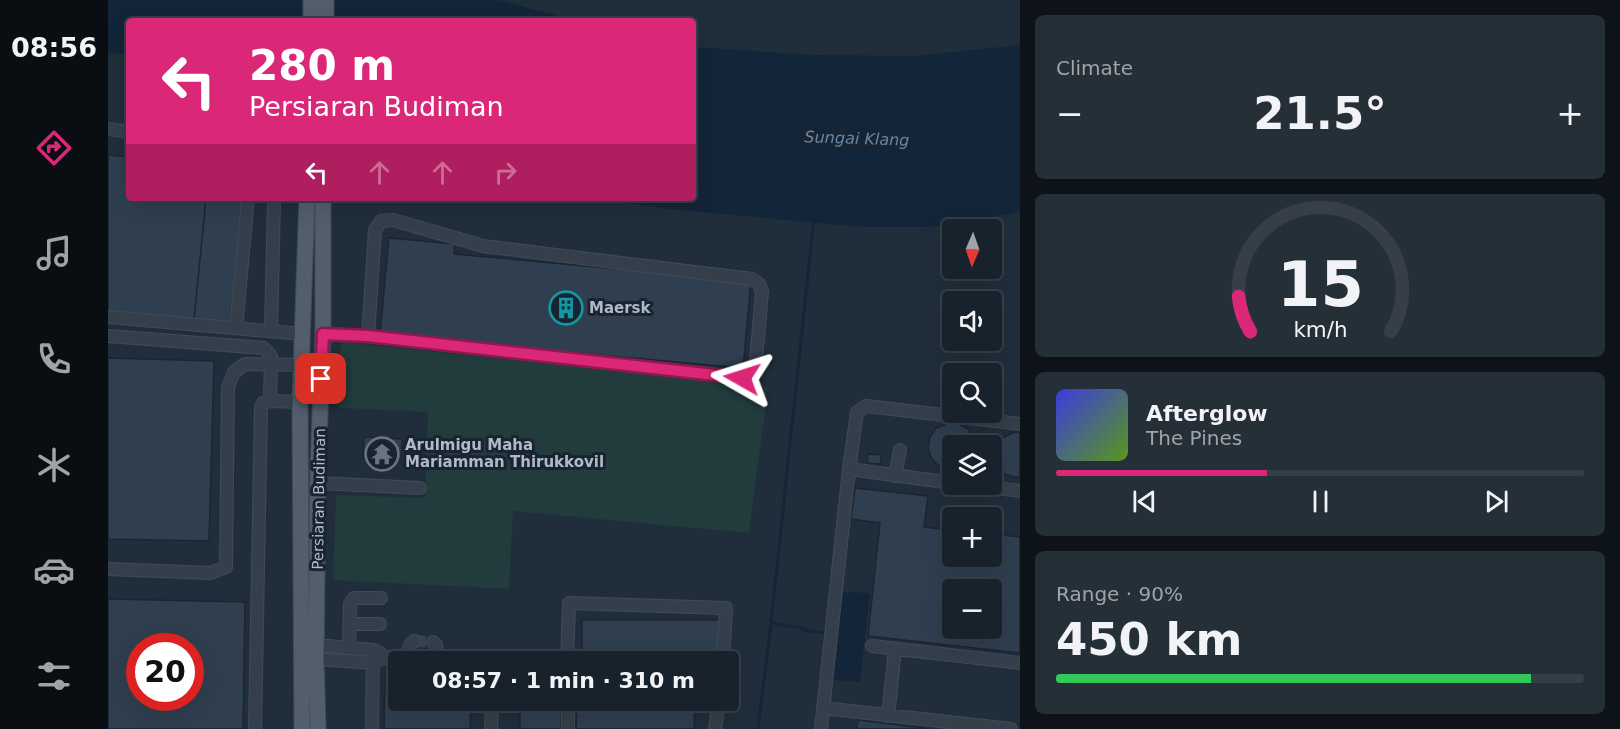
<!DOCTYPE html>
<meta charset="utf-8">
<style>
:root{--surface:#18222c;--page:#252f38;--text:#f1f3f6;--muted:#9fa4a9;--line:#363f48;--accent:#db2777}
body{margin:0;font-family:"DejaVu Sans",sans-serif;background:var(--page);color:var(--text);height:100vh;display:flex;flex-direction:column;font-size:22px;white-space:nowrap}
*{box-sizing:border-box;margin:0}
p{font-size:20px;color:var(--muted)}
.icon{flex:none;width:33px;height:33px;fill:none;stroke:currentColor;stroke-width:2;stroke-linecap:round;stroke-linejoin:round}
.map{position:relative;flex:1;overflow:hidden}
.panel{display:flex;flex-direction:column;gap:15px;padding:15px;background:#0d1318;width:600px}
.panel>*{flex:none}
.hud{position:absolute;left:18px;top:18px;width:570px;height:183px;border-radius:6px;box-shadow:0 6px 24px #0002,0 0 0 2px var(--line);background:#db2777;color:#fff;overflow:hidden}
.needle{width:39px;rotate:182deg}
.tools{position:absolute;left:834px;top:219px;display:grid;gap:12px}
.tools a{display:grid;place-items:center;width:60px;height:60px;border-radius:6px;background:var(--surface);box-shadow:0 6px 24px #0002,0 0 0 2px var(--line);font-size:30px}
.speed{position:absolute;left:18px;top:633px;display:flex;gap:12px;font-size:30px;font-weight:700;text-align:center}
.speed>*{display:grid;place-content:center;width:78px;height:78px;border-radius:50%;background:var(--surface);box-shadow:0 6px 24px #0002,0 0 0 2px var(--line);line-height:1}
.speed .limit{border:9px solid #d22;background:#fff;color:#111}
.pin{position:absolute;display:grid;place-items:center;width:51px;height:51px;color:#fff;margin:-26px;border-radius:12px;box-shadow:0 3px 9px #0006}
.me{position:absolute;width:66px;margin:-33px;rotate:276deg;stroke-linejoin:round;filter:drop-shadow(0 0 4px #0008)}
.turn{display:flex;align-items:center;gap:21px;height:126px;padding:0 24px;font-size:27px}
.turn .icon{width:78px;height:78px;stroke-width:2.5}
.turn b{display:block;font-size:42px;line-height:51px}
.lanes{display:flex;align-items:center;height:57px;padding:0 24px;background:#0003;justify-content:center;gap:30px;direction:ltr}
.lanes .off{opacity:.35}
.big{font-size:45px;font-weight:800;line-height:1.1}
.panel .tile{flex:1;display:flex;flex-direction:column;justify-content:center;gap:9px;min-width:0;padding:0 21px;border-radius:9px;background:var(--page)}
.panel .dial{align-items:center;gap:0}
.dial svg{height:156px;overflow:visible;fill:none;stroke:var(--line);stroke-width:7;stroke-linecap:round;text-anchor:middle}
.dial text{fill:var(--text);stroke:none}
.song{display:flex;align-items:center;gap:18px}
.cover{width:72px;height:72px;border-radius:9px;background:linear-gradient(135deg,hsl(240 70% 55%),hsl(90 70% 35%))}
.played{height:6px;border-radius:3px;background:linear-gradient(90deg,var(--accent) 40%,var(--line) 40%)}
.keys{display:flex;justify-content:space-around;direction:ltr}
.heat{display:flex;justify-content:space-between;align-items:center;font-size:33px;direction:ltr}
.charge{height:9px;border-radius:4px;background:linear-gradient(90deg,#34c759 90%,var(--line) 0)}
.trip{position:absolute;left:280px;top:651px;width:351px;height:60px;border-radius:6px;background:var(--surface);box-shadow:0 6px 24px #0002,0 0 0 2px var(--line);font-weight:800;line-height:60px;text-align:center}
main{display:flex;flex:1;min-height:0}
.dock{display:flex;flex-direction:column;width:108px;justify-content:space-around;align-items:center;background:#0a0e12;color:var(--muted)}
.dock .icon{width:42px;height:42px}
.dock .selected{color:var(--accent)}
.dock b{font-size:27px;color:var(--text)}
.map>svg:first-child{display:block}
.green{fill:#223b3c}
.water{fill:#132539}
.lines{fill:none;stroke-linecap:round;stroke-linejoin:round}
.stream{stroke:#132539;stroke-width:3}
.building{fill:#2f3f50;stroke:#1b2632;stroke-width:1.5;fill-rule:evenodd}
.minor-tunnel{stroke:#354350;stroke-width:12;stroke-dasharray:12 6;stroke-linecap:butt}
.minor-casing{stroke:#404b58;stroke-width:14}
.major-casing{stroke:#404b58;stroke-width:17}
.minor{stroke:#343f4b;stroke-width:12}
.major{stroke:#525e6c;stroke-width:15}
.route-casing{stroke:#8e194d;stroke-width:15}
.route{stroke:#db2777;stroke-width:10}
.labels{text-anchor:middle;stroke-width:6;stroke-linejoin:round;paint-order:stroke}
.poi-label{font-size:15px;font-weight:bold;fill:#afbac8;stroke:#192430;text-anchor:start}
.street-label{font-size:15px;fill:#afbac8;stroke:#192430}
.water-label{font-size:16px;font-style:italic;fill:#6587a9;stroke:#192430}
</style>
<main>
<nav class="dock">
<b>08:56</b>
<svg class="icon selected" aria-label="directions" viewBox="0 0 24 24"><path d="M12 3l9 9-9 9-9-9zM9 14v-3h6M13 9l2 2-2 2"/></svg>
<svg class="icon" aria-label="music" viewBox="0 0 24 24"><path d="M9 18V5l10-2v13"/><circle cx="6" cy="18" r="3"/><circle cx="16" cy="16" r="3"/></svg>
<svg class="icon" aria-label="phone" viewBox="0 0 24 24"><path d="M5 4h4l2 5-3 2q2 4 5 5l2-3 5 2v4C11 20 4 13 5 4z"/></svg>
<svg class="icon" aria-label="climate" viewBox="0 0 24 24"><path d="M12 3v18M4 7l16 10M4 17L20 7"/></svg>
<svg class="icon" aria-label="car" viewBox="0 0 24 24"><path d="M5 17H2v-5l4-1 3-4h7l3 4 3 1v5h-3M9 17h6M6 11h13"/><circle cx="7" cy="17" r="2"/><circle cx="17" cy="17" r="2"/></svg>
<svg class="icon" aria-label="filters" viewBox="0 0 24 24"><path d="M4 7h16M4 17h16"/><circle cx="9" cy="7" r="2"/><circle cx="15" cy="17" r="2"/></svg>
</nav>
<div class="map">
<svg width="912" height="729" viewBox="0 0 912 729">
<rect width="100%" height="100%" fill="#202e3b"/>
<path class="green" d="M 233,342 L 660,387 L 641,533 L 405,511 L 401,589 L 225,580 L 228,495 L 317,498 L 320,412 L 231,408 Z"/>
<path class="water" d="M 0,0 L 390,0 L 469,21 L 21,21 L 21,54 L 0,53 Z
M 912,45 L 912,212 L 824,227 L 754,227 L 562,209 L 481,198 L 585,198 L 585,47 L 706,55 L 807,56 Z
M 735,592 L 762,593 L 752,682 L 725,680 Z"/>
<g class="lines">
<path class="stream" d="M 663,623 L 695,628 L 695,630 L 719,633
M 650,729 L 663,623 L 706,218"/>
</g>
<path class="building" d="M 0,155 L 21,157 L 21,198 L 98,198 L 86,320 L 0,312 Z
M 98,198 L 134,198 L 122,323 L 86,320 Z
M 281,238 L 347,244 L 346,254 L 643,281 L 635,368 L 272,335 Z
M 0,358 L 106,361 L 101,541 L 0,539 Z
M 839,424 L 850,424 L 860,429 L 866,439 L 866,446 L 844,446 L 844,469 L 843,470 L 832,467 L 824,459 L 820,449 L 822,437 L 828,428 Z
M 907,432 L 912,433 L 912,477 L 905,477 L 897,474 L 892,468 L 888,461 L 887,454 L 889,446 L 893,439 L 900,435 Z
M 256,437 L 294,439 L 293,459 L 255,458 Z
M 760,454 L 773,455 L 773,464 L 759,463 Z
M 747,488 L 820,496 L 816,527 L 844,530 L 844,556 L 884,556 L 884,534 L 912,537 L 912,653 L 760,636 L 772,523 L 743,519 ZM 844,590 L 884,590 L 884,628 L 844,628 Z
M 0,599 L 137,602 L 135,729 L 0,729 ZM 32,646 L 82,646 L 82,698 L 32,698 Z
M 474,620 L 612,620 L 612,655 L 474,656 Z
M 277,677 L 291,677 L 291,700 L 363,700 L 362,729 L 276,729 Z
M 412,700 L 454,700 L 453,729 L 412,729 Z
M 469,700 L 587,701 L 586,729 L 468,729 Z
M 750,720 L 821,729 L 749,729 Z"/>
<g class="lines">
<path class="minor-tunnel" d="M 306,641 L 325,642"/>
<g class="minor-casing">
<path id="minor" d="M 0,129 L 21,132
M 0,317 L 194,334
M 128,328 L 140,198
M 163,331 L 166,200 L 164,198
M 215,334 L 260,336 L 634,378 L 643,377 L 647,371 L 654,292 L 651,284 L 644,279 L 375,246 L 285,220 L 273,221 L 267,230 L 260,336
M 0,336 L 156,348 L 163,356 L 162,401
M 741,469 L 844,483
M 787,476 L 792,450
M 210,483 L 312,488
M 857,484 L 912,491
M 0,569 L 102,573 L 118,567 L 120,387 L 126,372 L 137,364 L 193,365
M 241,624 L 272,624
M 325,642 L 328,645 L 330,660
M 208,645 L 265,650 L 272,653
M 764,646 L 912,663
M 241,648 L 242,604 L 246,598 L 273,598
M 297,658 L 303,644 L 306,641
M 208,659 L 265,663 L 278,657 L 372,662
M 459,662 L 461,603 L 618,608 L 615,662
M 460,700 L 460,729
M 715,708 L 903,729
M 780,716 L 787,649
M 147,729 L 153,407 L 155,403 L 162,401 L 192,402
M 264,729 L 265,650
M 383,729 L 384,700
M 607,729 L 611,700
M 713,729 L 741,469 L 749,412 L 758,406 L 912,424"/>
</g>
<g class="major-casing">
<path id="major" d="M 203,21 L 203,0
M 218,21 L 218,0
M 194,729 L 192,402 L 199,198
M 210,729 L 208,659 L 210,469 L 215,334 L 215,198"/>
</g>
<use href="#minor" class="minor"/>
<use href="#major" class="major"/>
</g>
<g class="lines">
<g class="route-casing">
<path id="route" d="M 213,379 L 215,334 L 260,336 L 634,378"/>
</g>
<use href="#route" class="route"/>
</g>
<defs>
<g id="building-ring" transform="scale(1.725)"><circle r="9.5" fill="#192430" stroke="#0f9aa8" stroke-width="1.5"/><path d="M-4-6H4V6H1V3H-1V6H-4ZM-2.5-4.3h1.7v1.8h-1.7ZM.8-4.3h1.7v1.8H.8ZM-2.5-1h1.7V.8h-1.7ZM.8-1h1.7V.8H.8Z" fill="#0f9aa8"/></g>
<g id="temple-ring" transform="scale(1.725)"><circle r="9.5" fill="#192430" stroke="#6b7280" stroke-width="1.5"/><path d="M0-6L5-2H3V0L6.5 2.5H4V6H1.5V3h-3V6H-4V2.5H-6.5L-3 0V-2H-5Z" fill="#6b7280"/></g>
</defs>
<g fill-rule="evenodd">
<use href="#building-ring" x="458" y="308"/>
<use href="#temple-ring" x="274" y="454"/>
</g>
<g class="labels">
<g class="poi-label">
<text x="481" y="313">Maersk</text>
<text x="297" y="450">Arulmigu Maha<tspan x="297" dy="17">Mariamman Thirukkovil</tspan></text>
</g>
<g class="street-label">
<text transform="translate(211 499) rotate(-89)" y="5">Persiaran Budiman</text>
</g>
<g class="water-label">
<text transform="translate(749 138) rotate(2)" y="6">Sungai Klang</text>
</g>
</g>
</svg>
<div class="tools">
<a><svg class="needle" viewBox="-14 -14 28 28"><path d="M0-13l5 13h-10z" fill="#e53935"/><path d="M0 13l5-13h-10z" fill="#9fa4a9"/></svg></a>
<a><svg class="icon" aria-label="sound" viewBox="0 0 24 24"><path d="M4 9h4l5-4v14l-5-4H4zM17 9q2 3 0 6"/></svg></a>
<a><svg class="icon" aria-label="search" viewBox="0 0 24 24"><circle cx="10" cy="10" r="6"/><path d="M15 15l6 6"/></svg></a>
<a><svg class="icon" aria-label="layers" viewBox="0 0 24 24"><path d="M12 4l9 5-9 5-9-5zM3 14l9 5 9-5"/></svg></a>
<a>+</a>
<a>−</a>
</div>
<div class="speed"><div class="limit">20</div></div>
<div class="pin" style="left:213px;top:379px;background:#d93025"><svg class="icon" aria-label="arrive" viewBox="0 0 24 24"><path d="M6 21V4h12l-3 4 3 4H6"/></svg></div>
<svg class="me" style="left:634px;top:378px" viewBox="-20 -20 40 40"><path d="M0-17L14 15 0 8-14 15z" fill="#db2777" stroke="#fff" stroke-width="4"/></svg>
<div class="trip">08:57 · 1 min · 310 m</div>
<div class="hud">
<div class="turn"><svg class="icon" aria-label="left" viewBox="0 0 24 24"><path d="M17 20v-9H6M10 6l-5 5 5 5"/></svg><div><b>280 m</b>Persiaran Budiman</div></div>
<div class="lanes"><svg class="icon" aria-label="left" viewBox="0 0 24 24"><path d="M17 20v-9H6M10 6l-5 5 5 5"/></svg><svg class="icon off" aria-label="ahead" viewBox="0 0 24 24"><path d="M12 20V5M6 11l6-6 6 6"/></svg><svg class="icon off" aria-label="ahead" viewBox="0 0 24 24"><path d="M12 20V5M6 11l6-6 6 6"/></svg><svg class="icon off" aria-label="right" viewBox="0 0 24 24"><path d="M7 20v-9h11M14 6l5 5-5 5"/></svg></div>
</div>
</div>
<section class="panel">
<div class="tile"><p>Climate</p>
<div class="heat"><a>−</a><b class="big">21.5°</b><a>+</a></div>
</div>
<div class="tile dial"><svg viewBox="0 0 100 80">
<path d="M14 69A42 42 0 1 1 86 69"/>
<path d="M14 69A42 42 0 0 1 8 51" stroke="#db2777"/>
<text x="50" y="56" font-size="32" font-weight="700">15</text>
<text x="50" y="72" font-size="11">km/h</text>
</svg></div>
<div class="tile">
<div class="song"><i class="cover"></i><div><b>Afterglow</b><p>The Pines</p></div></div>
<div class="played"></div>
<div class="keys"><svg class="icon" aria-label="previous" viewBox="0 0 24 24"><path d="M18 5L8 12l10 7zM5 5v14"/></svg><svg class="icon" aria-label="pause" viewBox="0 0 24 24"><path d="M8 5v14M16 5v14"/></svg><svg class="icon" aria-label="next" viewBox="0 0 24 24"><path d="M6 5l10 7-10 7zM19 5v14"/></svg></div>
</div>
<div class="tile"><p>Range · 90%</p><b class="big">450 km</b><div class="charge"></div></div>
</section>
</main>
